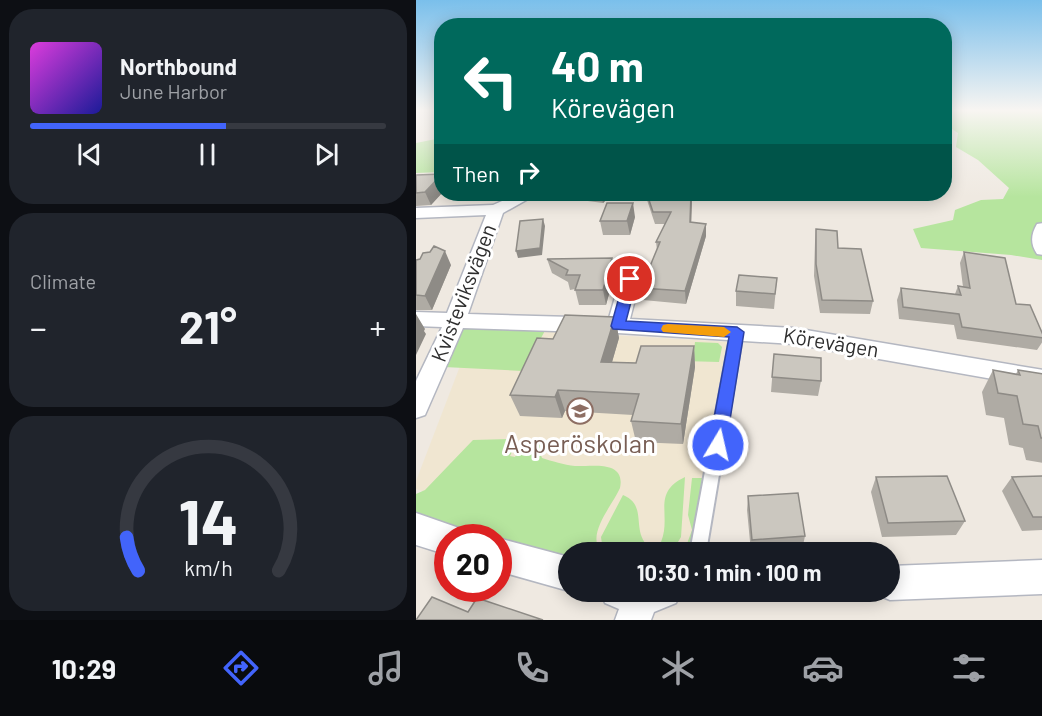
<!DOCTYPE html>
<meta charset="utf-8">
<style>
:root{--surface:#171b24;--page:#20242c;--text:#f1f3f6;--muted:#9ea1a6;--line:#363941;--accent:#4264fb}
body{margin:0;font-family:Barlow,sans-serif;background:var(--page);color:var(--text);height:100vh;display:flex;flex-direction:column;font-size:22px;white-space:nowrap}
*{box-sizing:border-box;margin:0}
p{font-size:20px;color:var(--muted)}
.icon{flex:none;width:33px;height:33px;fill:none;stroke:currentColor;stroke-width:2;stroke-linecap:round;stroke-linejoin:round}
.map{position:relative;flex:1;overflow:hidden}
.panel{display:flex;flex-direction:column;gap:9px;padding:9px;background:#0d0f14;width:416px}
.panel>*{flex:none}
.banner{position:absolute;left:18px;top:18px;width:518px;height:183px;border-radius:24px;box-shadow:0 3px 15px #0003;background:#00695c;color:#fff;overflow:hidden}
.speed{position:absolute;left:18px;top:524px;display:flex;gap:12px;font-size:30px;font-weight:700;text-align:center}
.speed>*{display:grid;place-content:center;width:78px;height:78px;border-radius:50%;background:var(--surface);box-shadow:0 3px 15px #0003;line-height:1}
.speed .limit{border:9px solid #d22;background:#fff;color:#111}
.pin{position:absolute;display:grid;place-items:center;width:51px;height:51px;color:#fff;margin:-26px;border:3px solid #fff;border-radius:50%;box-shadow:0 2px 6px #0007}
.me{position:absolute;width:66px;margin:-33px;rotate:9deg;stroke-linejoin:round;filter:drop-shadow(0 0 4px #0008)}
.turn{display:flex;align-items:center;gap:21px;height:126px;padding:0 18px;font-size:27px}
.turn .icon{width:78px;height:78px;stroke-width:2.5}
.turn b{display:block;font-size:42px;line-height:51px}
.then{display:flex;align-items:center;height:57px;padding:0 18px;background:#0003;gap:12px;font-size:22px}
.big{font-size:45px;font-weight:700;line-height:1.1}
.panel .widget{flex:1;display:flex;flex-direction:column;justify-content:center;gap:9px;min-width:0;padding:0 21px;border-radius:24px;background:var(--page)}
.panel .dial{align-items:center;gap:0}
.dial svg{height:156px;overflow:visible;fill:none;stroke:var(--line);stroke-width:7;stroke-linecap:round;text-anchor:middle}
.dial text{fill:var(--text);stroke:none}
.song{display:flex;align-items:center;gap:18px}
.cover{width:72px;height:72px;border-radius:9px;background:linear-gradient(135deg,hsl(300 70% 55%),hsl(240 70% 35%))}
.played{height:6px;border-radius:3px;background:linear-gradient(90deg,var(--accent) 55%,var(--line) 55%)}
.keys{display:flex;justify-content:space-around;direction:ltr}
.heat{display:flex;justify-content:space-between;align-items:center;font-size:33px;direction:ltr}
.trip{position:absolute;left:142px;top:542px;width:342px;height:60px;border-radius:30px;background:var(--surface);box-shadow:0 3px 15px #0003;font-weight:700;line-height:60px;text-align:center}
.tabs{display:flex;height:96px;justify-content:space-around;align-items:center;background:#090b0e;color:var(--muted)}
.tabs .icon{width:42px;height:42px}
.tabs .selected{color:var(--accent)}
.tabs b{font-size:27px;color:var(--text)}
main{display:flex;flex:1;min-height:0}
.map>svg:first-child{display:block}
.education{fill:#f0e6d1}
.green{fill:#b6e59e}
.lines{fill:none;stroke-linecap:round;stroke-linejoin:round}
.lane-casing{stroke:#b4b7c1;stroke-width:4}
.street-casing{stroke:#b4b7c1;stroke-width:3}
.lane{fill:#fff;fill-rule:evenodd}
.street{fill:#fff;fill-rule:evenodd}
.wall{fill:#afaba4}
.shaded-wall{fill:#8e8b86}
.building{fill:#cbc7bf;stroke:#8e8b86;stroke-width:1.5}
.route{fill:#4264fb;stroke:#2b41a3;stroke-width:1.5}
.slow{fill:#f59e0b}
.labels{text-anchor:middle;stroke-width:6;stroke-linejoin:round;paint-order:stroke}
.street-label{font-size:21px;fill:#2e2e2e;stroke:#fff}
.near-education-label{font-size:26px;fill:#785e54;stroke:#fff}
</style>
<main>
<section class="panel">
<div class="widget">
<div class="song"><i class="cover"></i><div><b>Northbound</b><p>June Harbor</p></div></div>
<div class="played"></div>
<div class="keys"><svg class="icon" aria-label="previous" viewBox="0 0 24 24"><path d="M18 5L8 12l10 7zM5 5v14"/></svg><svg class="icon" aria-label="pause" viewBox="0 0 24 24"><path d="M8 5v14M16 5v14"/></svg><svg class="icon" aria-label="next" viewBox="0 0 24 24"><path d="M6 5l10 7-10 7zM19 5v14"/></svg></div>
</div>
<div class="widget"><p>Climate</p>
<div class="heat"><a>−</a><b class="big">21°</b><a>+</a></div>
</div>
<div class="widget dial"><svg viewBox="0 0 100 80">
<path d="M14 69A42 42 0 1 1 86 69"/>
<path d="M14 69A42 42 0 0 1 8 52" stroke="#4264fb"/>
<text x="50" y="56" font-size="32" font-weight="700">14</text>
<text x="50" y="72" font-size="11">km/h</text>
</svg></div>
</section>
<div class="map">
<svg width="627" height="620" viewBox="0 0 627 620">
<rect width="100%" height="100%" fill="#efe9e1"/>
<path class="education" d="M 59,327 L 313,342 L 277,552 L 193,552 L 0,489 L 0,481 Z"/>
<path class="green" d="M 528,110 L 626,110 L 626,260 L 595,255 L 505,248 L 497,229 L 537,220 L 539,210 L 565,200 L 587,199 L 593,188 L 562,160 L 540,147 L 542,133 L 533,127 L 528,135 Z
M 25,138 L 25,172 L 0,173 L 0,143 Z
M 48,325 L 131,327 L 107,371 L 28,367 Z
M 279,342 L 302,343 L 306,347 L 303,362 L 267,361 L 278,350 Z
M 109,438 L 128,441 L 124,453 L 126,458 C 136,461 148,465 159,466 C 174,467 210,459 204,488 C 196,506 170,534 185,552 L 153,552 L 153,565 L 83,543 L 82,537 L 60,537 L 0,520 L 0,494 L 9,490 L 57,440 L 99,439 L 100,443 L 94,456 L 99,457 Z
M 269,477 L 265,537 L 256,552 L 196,552 L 186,544 L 185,537 L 207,495 C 232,505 215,530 232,546 L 245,542 C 256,515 235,493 269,477 Z
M 276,478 L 286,478 L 278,541 L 273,552 L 268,552 L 276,530 L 272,515 Z"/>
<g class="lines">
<g class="lane-casing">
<path id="lane" d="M 321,328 L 327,332 L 290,552 L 274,552 L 315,332 Z"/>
</g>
<g class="street-casing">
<path id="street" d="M 102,194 L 121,194 L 87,213 L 52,314 L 193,318 L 204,280 L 207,276 L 221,276 L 224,280 L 214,319 L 378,328 L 627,370 L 627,388 L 378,344 L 202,333 L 47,328 L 9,415 L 0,418 L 0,381 L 26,327 L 0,326 L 0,312 L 31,313 L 70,215 L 0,218 L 0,208 L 77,205 Z
M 627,223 L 627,255 L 621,254 C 614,244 615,234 621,224 Z
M 0,513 L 43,528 L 47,537 L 32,537 L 32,555 L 0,545 Z
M 82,538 L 153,557 L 153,591 L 82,571 Z
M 627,560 L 627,594 L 474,600 L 462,595 L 460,591 L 474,591 L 474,566 Z
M 184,591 L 265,591 L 260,603 L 238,612 L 235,620 L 199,620 L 203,609 L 189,603 Z"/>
</g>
<use href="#lane" class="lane"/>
<use href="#street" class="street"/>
</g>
<path class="wall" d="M 26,174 L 26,193 L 15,205 L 0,206 L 0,175 Z
M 126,194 L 196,194 L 187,203 L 126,195 Z
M 229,194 L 276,194 L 275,222 L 290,236 L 270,304 L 227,300 L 225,288 L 241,250 L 240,242 L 249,224 L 239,224 Z
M 219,217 L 214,235 L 187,235 L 184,221 Z
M 400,229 L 422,248 L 457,301 L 454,314 L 404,313 L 398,276 L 399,242 Z
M 548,252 L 600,304 L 627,335 L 627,341 L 621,350 L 541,339 L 538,325 L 483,319 L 481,300 L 485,288 L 539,294 L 542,286 L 547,287 L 544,263 Z
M 196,258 L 199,272 L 190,305 L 163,305 L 159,289 L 154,290 L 152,282 L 136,273 L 131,259 Z
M 0,260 L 35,265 L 16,310 L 0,310 Z
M 361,278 L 358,309 L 320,306 L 320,291 Z
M 199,317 L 203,338 L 196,362 L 220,363 L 278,346 L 279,367 L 267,444 L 220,442 L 215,421 L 217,415 L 149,411 L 146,418 L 104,416 L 94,395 L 137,339 Z
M 358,354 L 405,381 L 402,396 L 355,392 Z
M 577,370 L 600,374 L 602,370 L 627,374 L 627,463 L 610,460 L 607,448 L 593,445 L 588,418 L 570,415 L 566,392 Z
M 627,476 L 627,530 L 606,531 L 586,491 L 596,477 Z
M 460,477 L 549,521 L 540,535 L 466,537 L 455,492 Z
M 332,496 L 389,536 L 386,550 L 354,552 L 335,552 L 331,510 Z"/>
<path class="shaded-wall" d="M 26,174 L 26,193 L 15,205 L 9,192 Z
M 185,194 L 196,194 L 187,203 Z
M 275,194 L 276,194 L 275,234 L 274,222 Z
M 217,203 L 219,217 L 214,235 L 211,221 Z
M 127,219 L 129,226 L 126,255 L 102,258 L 100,251 Z
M 290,224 L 290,236 L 270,304 L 269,291 Z
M 29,251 L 35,265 L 16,310 L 9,296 Z
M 196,258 L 199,272 L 190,305 L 187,290 Z
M 0,314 L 9,329 L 8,331 L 10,334 L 0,355 Z
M 199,317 L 203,338 L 190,383 L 185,362 Z
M 278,346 L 279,367 L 267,444 L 265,424 Z
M 142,390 L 149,411 L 146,418 L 139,397 Z"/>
<path class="building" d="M 26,174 L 9,192 L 0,193 L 0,175 Z
M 231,194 L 275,194 L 274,222 L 290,224 L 269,291 L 225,288 L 244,242 L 240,242 L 255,212 L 237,212 Z
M 191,203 L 217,203 L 211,221 L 184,221 Z
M 127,219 L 124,248 L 100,251 L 104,221 Z
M 400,229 L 421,231 L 422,248 L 445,249 L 457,301 L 406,300 L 400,264 Z
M 18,246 L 29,251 L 9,296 L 0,295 L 0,260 L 4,259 L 7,253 L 14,252 Z
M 548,252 L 589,258 L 600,304 L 614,305 L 627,335 L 627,338 L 546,327 L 543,314 L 487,307 L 485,288 L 545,295 L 542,286 L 554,288 Z
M 196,258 L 187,290 L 159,290 L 164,275 L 150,275 L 152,270 L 131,259 Z
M 323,275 L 361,278 L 359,294 L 320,291 Z
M 149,315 L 199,317 L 185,362 L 220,363 L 225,346 L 278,346 L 265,424 L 215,421 L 223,394 L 142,390 L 139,397 L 94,395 L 121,338 L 137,339 Z
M 358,354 L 405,358 L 405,381 L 356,377 Z
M 577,370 L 604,375 L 602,370 L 627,374 L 627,438 L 625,438 L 622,426 L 607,424 L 601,396 L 582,393 Z
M 531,476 L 549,521 L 472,523 L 460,477 Z
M 627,476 L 627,517 L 617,517 L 596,477 Z
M 382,493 L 389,536 L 336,540 L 332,496 Z
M 16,597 L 52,612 L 61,598 L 127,620 L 0,620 Z"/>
<linearGradient id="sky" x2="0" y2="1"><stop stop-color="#7abfeb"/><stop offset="0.56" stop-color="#f8f5f2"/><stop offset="1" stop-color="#f8f5f2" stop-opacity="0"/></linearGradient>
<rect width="627" height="197" fill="url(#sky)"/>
<path class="route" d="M 214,276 L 221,279 L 210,321 L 321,327 L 328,332 L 309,451 L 302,453 L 296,451 L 293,445 L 313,337 L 197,329 L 195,326 L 208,279 Z"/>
<path class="slow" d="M 252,324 L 308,327 L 315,332 L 308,337 L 247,332 L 245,329 L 247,325 Z"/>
<defs>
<g id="school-ring" transform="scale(1.35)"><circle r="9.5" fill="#fff" stroke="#8d6e63" stroke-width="1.5"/><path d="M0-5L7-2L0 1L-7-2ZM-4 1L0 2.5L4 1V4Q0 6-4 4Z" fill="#8d6e63"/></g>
</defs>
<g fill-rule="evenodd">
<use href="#school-ring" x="164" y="411"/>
</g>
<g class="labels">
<g class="street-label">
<text transform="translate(48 293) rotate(-69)" y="7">Kvisteviksvägen</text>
<text transform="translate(415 343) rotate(9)" y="7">Körevägen</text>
</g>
<g class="near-education-label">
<text x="164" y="453">Asperöskolan</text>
</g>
</g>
</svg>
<div class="speed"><div class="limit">20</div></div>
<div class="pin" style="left:214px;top:279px;background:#d93025"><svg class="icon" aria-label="arrive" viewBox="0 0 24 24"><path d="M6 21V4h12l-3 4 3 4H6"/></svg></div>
<svg class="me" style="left:302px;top:445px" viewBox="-20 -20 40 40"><circle r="17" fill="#4264fb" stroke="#fff" stroke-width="3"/><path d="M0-11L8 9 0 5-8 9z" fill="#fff"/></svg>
<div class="trip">10:30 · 1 min · 100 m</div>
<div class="banner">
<div class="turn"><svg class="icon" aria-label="left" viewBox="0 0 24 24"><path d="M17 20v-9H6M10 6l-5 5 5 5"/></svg><div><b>40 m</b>Körevägen</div></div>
<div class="then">Then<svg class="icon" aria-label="right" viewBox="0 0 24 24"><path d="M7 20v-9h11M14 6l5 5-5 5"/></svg></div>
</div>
</div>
</main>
<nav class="tabs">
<b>10:29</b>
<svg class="icon selected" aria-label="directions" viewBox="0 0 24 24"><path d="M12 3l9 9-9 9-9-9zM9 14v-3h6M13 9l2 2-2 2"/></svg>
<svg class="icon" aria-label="music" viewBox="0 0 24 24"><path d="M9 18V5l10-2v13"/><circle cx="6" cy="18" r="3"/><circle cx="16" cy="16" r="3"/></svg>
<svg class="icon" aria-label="phone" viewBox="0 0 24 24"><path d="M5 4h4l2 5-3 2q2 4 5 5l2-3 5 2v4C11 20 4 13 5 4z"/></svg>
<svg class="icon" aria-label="climate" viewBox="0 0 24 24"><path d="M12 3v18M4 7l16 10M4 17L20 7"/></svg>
<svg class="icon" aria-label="car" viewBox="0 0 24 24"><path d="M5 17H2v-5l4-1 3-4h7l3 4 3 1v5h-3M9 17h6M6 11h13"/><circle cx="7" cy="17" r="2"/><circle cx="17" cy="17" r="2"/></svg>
<svg class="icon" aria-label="filters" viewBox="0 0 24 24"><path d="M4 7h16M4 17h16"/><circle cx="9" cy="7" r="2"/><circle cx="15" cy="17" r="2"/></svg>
</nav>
